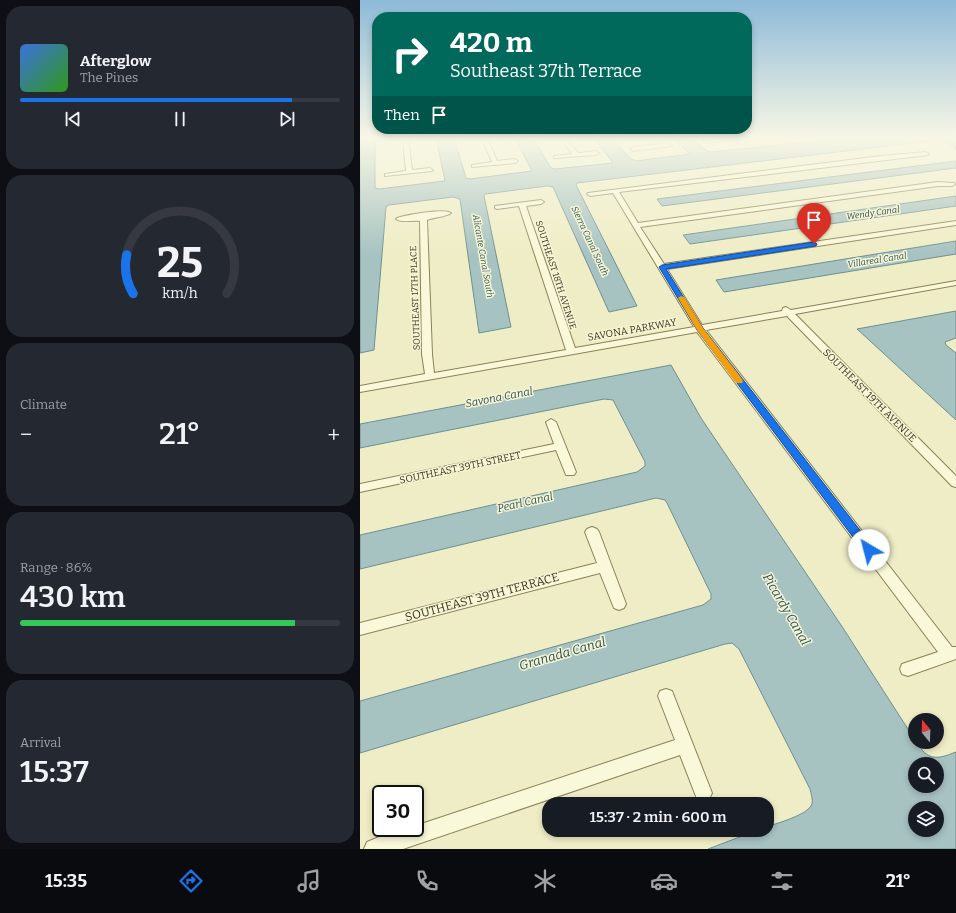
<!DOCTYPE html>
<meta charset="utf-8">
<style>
:root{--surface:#171b24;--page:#242831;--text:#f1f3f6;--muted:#9ea1a6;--line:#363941;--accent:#1a73e8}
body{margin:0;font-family:Bitter,serif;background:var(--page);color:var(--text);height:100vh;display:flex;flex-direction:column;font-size:15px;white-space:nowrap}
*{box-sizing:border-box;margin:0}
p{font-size:13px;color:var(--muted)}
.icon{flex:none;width:22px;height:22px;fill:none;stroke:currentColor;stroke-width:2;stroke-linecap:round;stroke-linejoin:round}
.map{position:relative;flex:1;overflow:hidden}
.details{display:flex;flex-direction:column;gap:6px;padding:6px;background:#0d0f14;width:360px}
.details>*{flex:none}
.top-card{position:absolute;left:12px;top:12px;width:380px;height:122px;border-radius:16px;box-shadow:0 2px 6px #0003;background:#00695c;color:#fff;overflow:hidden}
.needle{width:26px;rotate:341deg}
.tools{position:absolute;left:548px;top:713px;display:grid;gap:8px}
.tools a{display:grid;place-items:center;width:36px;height:36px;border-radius:50%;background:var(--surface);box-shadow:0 2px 6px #0003;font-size:20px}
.speed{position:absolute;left:12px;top:785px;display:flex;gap:8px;font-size:20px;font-weight:700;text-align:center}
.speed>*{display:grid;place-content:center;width:52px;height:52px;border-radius:50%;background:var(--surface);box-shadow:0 2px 6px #0003;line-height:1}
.speed .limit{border:2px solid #111;border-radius:6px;background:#fff;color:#111}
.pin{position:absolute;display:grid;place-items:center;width:34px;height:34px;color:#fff;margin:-41px -17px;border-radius:50% 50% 50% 0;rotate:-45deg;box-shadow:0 0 4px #0007}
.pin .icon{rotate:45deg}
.me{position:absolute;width:44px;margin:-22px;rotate:323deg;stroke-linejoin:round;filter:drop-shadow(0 0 3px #0008)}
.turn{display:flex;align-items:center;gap:14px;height:84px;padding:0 12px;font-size:18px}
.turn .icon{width:52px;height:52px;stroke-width:2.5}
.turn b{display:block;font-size:28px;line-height:34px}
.then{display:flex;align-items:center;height:38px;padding:0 12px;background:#0003;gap:8px;font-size:15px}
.big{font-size:30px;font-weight:600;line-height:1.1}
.details .tile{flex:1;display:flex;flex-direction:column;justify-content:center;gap:6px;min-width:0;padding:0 14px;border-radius:16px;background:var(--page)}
.details .dial{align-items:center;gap:0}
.dial svg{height:104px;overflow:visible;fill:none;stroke:var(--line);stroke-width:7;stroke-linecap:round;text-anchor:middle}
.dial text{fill:var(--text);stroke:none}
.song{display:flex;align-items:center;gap:12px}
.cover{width:48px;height:48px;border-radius:6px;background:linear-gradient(135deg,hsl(220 70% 55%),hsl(110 70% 35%))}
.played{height:4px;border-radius:2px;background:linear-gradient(90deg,var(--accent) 85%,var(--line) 85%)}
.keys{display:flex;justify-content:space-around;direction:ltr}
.heat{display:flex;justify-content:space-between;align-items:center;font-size:22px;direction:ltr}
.charge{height:6px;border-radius:3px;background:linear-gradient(90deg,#34c759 86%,var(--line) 0)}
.trip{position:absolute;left:182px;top:797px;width:232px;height:40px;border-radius:16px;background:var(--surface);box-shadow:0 2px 6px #0003;font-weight:600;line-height:40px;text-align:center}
.dock{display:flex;height:64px;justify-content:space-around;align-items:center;background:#090b0e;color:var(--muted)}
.dock .icon{width:28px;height:28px}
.dock .current{color:var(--accent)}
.dock b{font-size:18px;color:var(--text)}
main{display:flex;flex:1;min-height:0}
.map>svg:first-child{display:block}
.water{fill:#a6c2c1;stroke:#6d9091;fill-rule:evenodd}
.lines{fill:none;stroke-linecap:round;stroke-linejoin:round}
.minor-casing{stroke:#8a805a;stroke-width:2}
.minor{fill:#f9f8d8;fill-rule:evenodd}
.route{fill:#1a73e8;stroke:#114b97}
.slow{fill:#f59e0b}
.labels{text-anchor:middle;stroke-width:3;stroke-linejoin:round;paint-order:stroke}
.far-water-label{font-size:9px;font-style:italic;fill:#2e515a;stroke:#f6f5d4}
.far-street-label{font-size:9px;fill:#3a331e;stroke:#f6f5d4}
.street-label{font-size:10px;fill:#3a331e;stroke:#f6f5d4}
.water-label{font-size:11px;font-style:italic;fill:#2e515a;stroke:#f6f5d4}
.near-street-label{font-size:12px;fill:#3a331e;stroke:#f6f5d4}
.near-water-label{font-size:13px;font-style:italic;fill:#2e515a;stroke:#f6f5d4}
</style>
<main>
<section class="details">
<div class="tile">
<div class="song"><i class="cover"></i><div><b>Afterglow</b><p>The Pines</p></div></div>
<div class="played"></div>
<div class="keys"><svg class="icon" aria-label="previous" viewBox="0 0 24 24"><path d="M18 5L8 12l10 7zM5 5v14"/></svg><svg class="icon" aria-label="pause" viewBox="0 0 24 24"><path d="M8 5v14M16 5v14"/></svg><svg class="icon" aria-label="next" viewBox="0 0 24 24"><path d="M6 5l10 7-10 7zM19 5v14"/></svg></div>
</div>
<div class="tile dial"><svg viewBox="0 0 100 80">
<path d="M14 69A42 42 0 1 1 86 69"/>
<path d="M14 69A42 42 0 0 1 9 39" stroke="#1a73e8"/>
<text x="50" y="56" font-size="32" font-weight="700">25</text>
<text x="50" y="72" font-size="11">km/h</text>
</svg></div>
<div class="tile"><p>Climate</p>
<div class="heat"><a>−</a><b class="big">21°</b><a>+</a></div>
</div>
<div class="tile"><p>Range · 86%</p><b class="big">430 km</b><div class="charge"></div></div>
<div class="tile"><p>Arrival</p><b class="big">15:37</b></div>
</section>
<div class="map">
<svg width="596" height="849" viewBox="0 0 596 849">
<rect width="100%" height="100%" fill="#efedc5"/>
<path class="water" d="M 0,138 L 15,138 L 15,188 L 19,189 L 85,181 L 76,138 L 94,138 L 106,178 L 110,179 L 172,171 L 155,138 L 173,138 L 191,168 L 195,169 L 253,163 L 234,138 L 252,138 L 271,159 L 276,161 L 330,154 L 313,138 L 331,138 L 347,151 L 352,152 L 486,138 L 596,138 L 596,150 L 587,141 L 579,140 L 217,183 L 216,185 L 277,306 L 249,312 L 193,187 L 187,186 L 125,194 L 124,196 L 151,327 L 119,333 L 100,199 L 93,197 L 29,205 L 26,207 L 14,350 L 0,353 Z
M 596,161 L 596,168 L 302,206 L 297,199 Z
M 596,196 L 596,206 L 330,244 L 323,235 Z
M 596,241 L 596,254 L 364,292 L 356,280 Z
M 596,311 L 596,338 L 585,342 L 586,345 L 596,353 L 596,420 L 497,329 Z
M 311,365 L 341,418 L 483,628 L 555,740 L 555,742 C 558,744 560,748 563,751 C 573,762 585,756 596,752 L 596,849 L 348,849 L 398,830 L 407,830 L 407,827 C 417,823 448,815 452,804 C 453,799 451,794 450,789 L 379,649 L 372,643 L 365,644 L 0,753 L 0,701 L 343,605 L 351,599 L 351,594 L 307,503 L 305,500 L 296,498 L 0,569 L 0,535 L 277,472 L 285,466 L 285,462 L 253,400 L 244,399 L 0,448 L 0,424 ZM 555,764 L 577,764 L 577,786 L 555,786 ZM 555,808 L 577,808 L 577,830 L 555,830 Z"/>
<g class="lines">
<g class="minor-casing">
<path id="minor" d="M 43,138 L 48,138 L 52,170 L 70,168 L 73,170 L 72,171 L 25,176 L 25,174 L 46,171 Z
M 122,138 L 127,138 L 137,161 L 155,159 L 158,161 L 155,163 L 112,167 L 112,165 L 132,162 Z
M 201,138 L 205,138 L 218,153 L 236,151 L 239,153 L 236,155 L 194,158 L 194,156 L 212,154 Z
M 366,138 L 382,138 L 379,140 L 346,143 L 343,141 L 346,139 Z
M 309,143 L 312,145 L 311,146 L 273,151 L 270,149 L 273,147 Z
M 566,152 L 569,154 L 568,155 L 259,192 L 278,223 L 578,182 L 594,183 L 595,184 L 592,186 L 578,186 L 280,227 L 304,264 L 596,221 L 596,225 L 307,269 L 342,325 L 422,311 L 423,308 L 426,307 L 431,310 L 596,281 L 596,285 L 435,314 L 596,476 L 596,487 L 592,486 L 427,316 L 346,330 L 592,647 L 596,647 L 596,659 L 548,676 L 542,674 L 540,669 L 542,664 L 578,652 L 337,332 L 0,392 L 0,386 L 65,374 L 62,354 L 60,221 C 52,220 41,223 36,219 L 37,218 C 46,215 85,208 91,213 C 86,217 74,217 67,220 L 72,354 L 74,373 L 206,350 L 159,206 L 137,209 L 135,208 L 135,206 L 181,200 L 184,202 L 181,204 L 166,206 L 215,348 L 334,327 L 253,193 L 230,196 L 227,194 L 228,193 L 521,156 Z
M 191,419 L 196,422 L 216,472 L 214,475 L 206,475 L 196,450 L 0,492 L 0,484 L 194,444 L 186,422 Z
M 232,527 L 237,529 L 239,532 L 266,604 L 264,608 L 259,610 L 254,608 L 240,573 L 0,635 L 0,623 L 237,563 L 225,532 L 227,529 Z
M 306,689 L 312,691 L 352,793 L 349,799 L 343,802 L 337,799 L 320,755 L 43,849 L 4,849 L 7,842 C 21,836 40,828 55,828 L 55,826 L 315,740 L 298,696 L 300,691 Z"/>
</g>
<use href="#minor" class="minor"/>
</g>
<linearGradient id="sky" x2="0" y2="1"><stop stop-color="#8dbad8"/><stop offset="0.54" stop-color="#f8f7e5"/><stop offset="1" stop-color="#f8f7e5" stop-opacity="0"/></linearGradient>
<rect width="596" height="256" fill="url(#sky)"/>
<path class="route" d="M 454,242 L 457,244 L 456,246 L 306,269 L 343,328 L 513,547 L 515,550 L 513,553 L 509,554 L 505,553 L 337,330 L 299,267 L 302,265 Z"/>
<path class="slow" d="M 321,296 L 324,297 L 343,328 L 382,379 L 383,381 L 382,383 L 376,383 L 337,330 L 318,298 Z"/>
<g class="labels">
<g class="far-water-label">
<text transform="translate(513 213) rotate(-8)" y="3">Wendy Canal</text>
<text transform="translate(230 241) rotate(65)" y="3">Sierra Canal South</text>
<text transform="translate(123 256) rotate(80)" y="3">Alicante Canal South</text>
<text transform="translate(517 260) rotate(-9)" y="3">Villareal Canal</text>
</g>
<g class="far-street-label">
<text transform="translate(196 275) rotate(72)" y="3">SOUTHEAST 18TH AVENUE</text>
<text transform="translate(55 298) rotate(-92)" y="3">SOUTHEAST 17TH PLACE</text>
</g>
<g class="street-label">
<text transform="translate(272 329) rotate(-10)" y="4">SAVONA PARKWAY</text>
<text transform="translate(510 395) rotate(45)" y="4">SOUTHEAST 19TH AVENUE</text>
<text transform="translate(100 467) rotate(-12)" y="4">SOUTHEAST 39TH STREET</text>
</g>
<g class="water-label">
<text transform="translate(139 397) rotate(-11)" y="4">Savona Canal</text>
<text transform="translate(165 502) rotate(-13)" y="4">Pearl Canal</text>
</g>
<g class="near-street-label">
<text transform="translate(122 597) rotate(-15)" y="4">SOUTHEAST 39TH TERRACE</text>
</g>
<g class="near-water-label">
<text transform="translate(427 609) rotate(60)" y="5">Picardy Canal</text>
<text transform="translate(202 653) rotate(-16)" y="5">Granada Canal</text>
</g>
</g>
</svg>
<div class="tools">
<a><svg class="needle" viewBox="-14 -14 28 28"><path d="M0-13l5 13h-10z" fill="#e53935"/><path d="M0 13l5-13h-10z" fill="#9ea1a6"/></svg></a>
<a><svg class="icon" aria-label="search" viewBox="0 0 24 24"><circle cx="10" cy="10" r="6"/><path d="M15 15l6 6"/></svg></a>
<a><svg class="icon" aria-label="layers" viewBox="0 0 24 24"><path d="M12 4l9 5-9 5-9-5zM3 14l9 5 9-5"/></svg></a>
</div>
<div class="speed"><div class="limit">30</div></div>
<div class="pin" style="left:454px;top:244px;background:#d93025"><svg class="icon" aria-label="arrive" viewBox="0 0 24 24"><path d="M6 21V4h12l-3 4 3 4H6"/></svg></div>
<svg class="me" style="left:509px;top:550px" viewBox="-20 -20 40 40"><circle r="19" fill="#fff"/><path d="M0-13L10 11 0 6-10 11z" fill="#1a73e8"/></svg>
<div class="trip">15:37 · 2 min · 600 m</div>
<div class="top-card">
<div class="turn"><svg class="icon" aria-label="right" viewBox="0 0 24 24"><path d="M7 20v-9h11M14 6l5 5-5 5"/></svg><div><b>420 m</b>Southeast 37th Terrace</div></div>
<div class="then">Then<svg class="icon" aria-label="arrive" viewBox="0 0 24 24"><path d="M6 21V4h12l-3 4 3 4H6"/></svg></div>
</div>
</div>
</main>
<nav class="dock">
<b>15:35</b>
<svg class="icon current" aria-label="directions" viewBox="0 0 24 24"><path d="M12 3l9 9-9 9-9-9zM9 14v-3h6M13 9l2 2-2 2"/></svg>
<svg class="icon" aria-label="music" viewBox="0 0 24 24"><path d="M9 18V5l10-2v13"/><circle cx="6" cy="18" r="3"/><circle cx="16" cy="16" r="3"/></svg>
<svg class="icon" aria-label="phone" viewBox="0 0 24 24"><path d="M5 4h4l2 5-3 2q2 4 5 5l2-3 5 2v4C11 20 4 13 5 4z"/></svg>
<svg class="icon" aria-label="climate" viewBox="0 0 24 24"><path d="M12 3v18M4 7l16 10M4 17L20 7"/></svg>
<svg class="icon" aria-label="car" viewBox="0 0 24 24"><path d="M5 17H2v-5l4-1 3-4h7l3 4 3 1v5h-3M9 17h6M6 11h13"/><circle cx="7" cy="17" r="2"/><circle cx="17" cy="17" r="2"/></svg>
<svg class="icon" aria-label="filters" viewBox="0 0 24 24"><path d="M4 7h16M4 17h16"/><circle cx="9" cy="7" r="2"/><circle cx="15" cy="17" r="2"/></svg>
<b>21°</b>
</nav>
